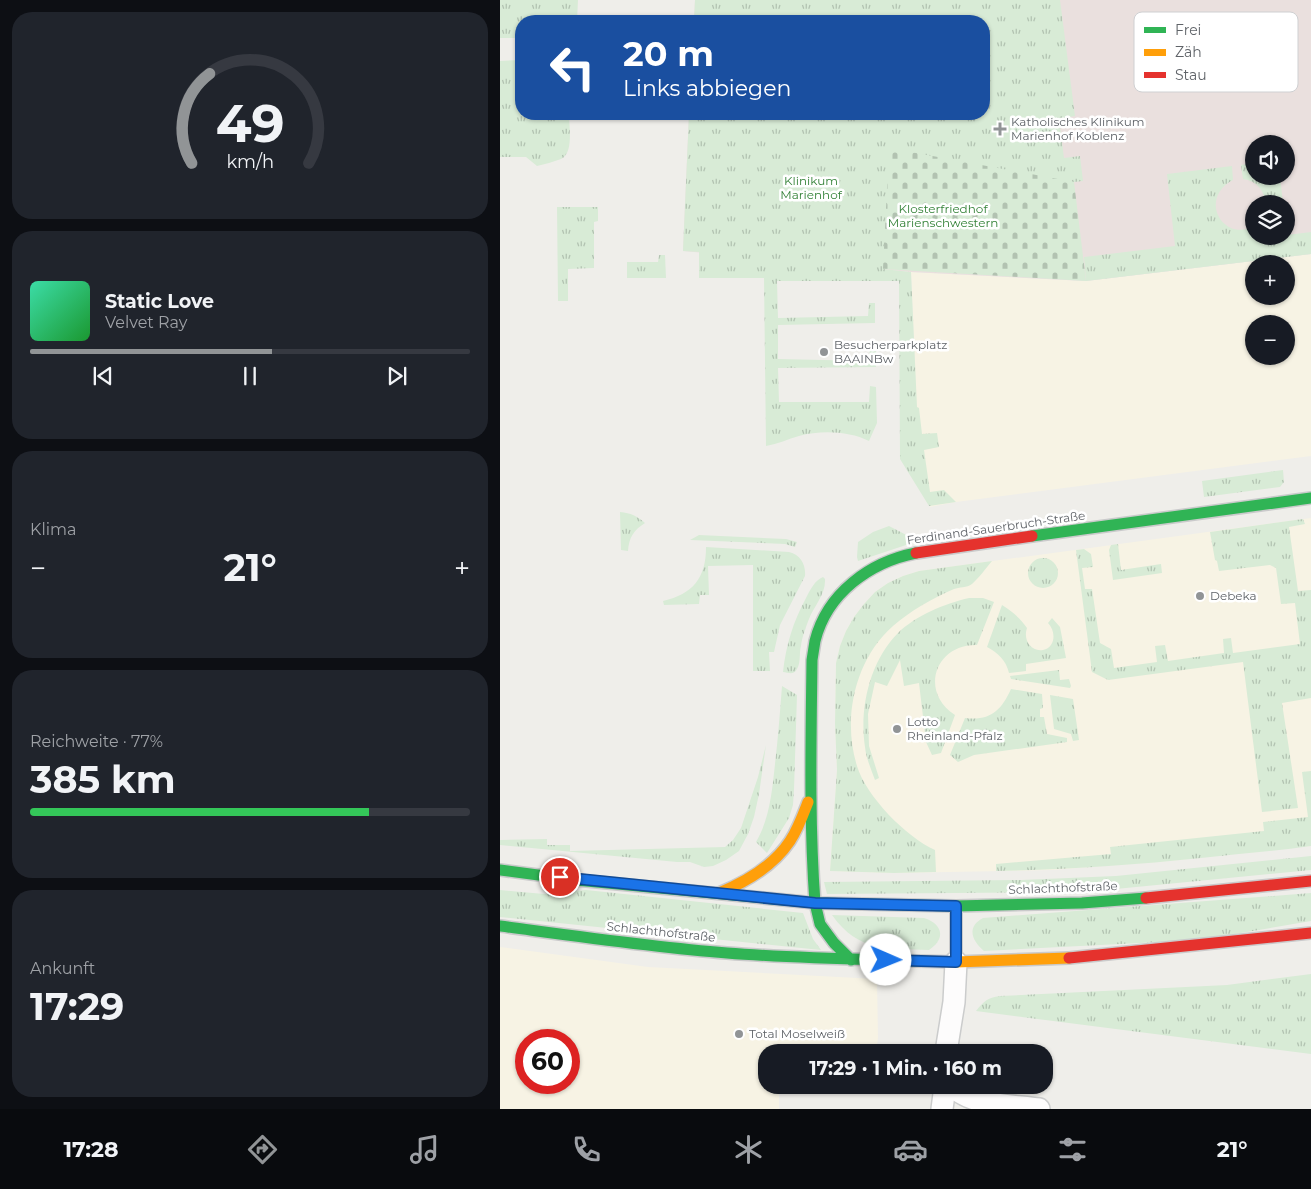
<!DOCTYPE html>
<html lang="de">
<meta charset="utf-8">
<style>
:root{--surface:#171b24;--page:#20242c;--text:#f1f3f6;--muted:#9ea1a6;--line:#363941;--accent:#919496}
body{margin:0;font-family:Montserrat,sans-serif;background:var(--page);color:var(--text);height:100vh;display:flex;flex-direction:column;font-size:19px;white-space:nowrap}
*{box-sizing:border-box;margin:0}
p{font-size:16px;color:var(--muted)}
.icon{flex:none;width:28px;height:28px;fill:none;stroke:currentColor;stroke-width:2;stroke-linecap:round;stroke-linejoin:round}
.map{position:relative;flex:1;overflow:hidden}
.panel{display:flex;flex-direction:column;gap:12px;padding:12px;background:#0d0f14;width:500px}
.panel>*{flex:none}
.banner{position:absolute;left:15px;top:15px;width:475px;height:105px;border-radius:20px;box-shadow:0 1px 4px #0004;background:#1a4fa0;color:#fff;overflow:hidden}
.fabs{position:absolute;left:745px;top:135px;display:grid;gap:10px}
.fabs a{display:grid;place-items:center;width:50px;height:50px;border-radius:50%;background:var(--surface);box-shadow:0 1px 4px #0004;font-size:25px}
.speed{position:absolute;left:15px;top:1029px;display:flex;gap:10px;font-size:25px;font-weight:700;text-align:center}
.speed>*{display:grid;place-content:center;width:65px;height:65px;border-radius:50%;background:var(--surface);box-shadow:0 1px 4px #0004;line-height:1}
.speed .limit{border:8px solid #d22;background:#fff;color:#111}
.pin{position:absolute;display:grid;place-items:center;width:42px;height:42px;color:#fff;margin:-21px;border:2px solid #fff;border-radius:50%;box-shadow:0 1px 5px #0007}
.me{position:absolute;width:55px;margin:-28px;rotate:91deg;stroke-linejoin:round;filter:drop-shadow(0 0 4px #0008)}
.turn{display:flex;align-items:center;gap:18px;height:105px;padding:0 25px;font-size:22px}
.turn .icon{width:65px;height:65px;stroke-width:2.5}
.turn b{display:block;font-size:35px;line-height:42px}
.big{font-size:38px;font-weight:700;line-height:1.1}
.panel .card{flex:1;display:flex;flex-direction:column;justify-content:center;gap:8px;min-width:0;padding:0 18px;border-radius:20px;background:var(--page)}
.panel .dial{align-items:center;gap:0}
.dial svg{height:130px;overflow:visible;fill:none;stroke:var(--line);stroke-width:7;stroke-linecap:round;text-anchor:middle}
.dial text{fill:var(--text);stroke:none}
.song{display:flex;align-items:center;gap:15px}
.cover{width:60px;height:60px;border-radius:8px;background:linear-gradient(135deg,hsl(160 70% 55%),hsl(130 70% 35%))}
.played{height:5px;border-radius:2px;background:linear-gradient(90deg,var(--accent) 55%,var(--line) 55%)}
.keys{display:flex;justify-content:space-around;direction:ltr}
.heat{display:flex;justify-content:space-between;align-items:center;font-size:28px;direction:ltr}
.charge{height:8px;border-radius:4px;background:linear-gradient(90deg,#34c759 77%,var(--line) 0)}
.trip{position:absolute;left:258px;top:1044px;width:295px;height:50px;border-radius:20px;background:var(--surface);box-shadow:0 1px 4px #0004;font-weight:700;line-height:50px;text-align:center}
.menu{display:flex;height:80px;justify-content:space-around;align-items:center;background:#090b0e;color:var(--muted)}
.menu .icon{width:35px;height:35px}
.menu .selected{color:var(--accent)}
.menu b{font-size:22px;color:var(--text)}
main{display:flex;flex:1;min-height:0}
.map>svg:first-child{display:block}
.commercial{fill:#f7f3e4;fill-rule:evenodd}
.medical{fill:#eae0de;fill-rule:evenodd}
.grass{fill:url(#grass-tufts)}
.cemetery{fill:url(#cemetery-stones)}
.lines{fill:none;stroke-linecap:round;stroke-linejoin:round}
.street-casing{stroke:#cbcccc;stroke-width:24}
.fast-casing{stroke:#cacacb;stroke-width:14}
.slow-casing{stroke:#cacacb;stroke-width:14}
.jam-casing{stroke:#cacacb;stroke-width:14}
.street{stroke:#fdfcfc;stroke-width:21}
.fast{stroke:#30b455;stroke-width:11}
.slow{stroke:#ff9f0a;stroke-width:11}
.jam{stroke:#e5322d;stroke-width:11}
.route-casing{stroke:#114b97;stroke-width:12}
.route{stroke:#1a73e8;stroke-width:9}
.poi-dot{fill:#919496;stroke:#fff;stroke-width:2}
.labels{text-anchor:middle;stroke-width:5;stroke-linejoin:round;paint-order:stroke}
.poi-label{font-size:12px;fill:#5f6368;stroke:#fff;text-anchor:start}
.park-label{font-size:12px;fill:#348238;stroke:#fff}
.street-label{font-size:12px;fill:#5f6368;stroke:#fff}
.key{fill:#fff;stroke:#cfd0d2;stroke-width:1}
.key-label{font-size:14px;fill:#5f6368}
</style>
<main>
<section class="panel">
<div class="card dial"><svg viewBox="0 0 100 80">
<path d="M14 69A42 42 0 1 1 86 69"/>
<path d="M14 69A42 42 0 0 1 25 14" stroke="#919496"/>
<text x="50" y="56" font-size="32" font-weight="700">49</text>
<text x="50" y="72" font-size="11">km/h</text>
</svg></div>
<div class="card">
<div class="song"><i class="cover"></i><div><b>Static Love</b><p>Velvet Ray</p></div></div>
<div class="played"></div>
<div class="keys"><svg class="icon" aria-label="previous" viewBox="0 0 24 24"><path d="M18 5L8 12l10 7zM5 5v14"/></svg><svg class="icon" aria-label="pause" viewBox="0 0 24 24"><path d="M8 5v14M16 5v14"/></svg><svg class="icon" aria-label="next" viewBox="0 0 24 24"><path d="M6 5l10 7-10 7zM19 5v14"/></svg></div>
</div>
<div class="card"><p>Klima</p>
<div class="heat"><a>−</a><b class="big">21°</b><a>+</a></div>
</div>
<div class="card"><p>Reichweite · 77%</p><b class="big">385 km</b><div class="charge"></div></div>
<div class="card"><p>Ankunft</p><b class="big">17:29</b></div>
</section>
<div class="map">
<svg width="811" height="1109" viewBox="0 0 811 1109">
<defs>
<pattern id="grass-tufts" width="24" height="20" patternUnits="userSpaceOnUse" patternTransform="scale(1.25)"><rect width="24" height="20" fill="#d8ebd6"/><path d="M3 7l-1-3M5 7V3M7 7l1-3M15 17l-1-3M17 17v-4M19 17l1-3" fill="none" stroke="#b2c2b1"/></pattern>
<pattern id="cemetery-stones" width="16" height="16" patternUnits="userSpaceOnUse" patternTransform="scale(1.25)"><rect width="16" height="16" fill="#d8ebd6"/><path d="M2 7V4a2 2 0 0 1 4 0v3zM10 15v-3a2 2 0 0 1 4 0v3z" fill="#b2c2b1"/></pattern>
</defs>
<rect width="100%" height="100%" fill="#efeeea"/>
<path class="commercial" d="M 811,254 L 811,456 L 456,502 L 430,507 L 418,449 L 411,272 L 586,281 ZM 754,264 L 786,264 L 786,296 L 754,296 ZM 754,324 L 786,324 L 786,356 L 754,356 Z
M 811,518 L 811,846 L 669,861 L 551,870 L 394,873 L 330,871 L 337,770 L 335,724 L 336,663 L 340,646 L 346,631 L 354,617 L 364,604 L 375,592 L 388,583 L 403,576 L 419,571 Z
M 0,947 L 148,967 L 377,979 L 378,1038 L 376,1052 L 266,1052 L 266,1085 L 373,1085 L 372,1091 L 314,1086 L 279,1086 L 279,1109 L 0,1109 ZM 26,1040 L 69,1040 L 69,1082 L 26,1082 Z"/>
<path class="medical" d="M 195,0 L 811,0 L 811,254 L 586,281 L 411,272 L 183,251 L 189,114 L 484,114 L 484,21 L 194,21 ZM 754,144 L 786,144 L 786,176 L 754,176 ZM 754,204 L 786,204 L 786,236 L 754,236 Z"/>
<path class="grass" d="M 0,0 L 78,0 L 77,21 L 21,21 L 21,38 L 0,38 Z
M 195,0 L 560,0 L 575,116 L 559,119 L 564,158 L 580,156 L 583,181 L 574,182 L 383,269 L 411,272 L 417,407 L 419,408 L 422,434 L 437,433 L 439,447 L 424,450 L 430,492 L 444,490 L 456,502 L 429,506 L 400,459 L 399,281 L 277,281 L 278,318 L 368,316 L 369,303 L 375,303 L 375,323 L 278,325 L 278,359 L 369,361 L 370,345 L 376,345 L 376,367 L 278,368 L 279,402 L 369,402 L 370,386 L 376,387 L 377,423 L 369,441 C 349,431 321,430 299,436 C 288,439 278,444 266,446 L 264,278 L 199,278 L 199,252 L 183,251 L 189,114 L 484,114 L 484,21 L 194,21 Z
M 21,60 L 21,114 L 69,114 C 69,126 74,153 61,159 C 53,162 45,164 37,166 L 26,157 L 0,157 L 0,61 Z
M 754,163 L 754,176 L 780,176 L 783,204 L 766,204 C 764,190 757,181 743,179 L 741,165 Z
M 732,166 L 733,180 C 697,199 724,243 754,226 L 754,236 L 786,236 L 786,229 L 787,235 L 811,232 L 811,254 L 586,281 L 584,257 L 675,246 L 667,174 Z
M 57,207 L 98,207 L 98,221 L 94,222 L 94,268 L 68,269 L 68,301 L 58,301 Z
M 159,255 L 165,255 L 166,278 L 127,278 L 127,262 L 158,262 Z
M 783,470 L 784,482 L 780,487 L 704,497 L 702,481 Z
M 120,512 C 131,513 137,516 145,523 C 134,530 129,537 128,551 L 121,550 Z
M 803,519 L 805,524 L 789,527 L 798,591 L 811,590 L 811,698 L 782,703 L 798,808 L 762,812 L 743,662 L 608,680 L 592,672 L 576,550 L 584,549 L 591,554 L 593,567 L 582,568 L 585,589 L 592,589 L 600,643 L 611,649 L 614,668 L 657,662 L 655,646 L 665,645 L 668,661 L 724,653 L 723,639 L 731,638 L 733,653 L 800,644 L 795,603 L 781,604 L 776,568 L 770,565 L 719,571 L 717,561 L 715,560 L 710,532 Z
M 389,526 L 418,541 L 358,561 L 357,557 L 358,542 L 373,532 Z
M 199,535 L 286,539 L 297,542 L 295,547 L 285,544 L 190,540 Z
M 618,544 L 621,570 L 661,564 L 662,573 L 613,580 L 609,550 L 611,545 Z
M 206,547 L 289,552 C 301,555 306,565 305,576 L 280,625 L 274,652 L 269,652 L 270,671 L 253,671 L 253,565 L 208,566 L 209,595 L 200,595 L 199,604 L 164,605 L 163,601 C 193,594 206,578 206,547 Z
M528 573a15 15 0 1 1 30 0a15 15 0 1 1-30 0Z
M 492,561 C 486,568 479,578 472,584 C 467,588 459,587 454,589 C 433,598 410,611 393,626 C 355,659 342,719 357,766 C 366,796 406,837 435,850 L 436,872 L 394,873 L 330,871 L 337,770 L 335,724 L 336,663 L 340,646 L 346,631 L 354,617 L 364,604 L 375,592 L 388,583 L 403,576 L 419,571 Z
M 323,577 L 325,579 C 326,594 314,606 309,619 C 306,627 302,637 301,646 C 299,653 301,663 297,669 C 294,675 289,673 283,672 C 286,645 293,622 306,598 C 310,590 315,580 323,577 Z
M 469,598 L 483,598 L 494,602 L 477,645 C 435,644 419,692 455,715 L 441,753 L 432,755 L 426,742 L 419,683 L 404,686 L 400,660 L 387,686 L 375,682 L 368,714 L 369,746 L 379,778 L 375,780 C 371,769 366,758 365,747 C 359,708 370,661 398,633 C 415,616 446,603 469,598 Z
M 502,605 C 513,612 520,618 527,628 C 523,639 530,652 543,650 C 556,647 556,631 548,623 L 552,618 L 560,627 L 566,658 L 526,664 L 526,671 L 509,673 C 506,660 498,653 487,647 Z
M 559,670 L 560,680 L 569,679 L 571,686 L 570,688 L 511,679 L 510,676 Z
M 282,686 L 297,695 L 294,790 L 293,805 L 289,818 L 267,853 L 256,842 C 270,818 272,791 275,764 C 278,738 280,712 282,686 Z
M 511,689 L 542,694 L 543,708 L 540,709 L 540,717 L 544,717 L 547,734 L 567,738 L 567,742 L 474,755 L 458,762 L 450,755 L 465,718 C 490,721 501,711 511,689 Z
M 550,695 L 573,699 L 579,740 L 573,741 L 571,734 L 554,729 Z
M 266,745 L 259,794 L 254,817 L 248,834 L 239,851 L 226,860 L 213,866 L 204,867 L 190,862 L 177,862 L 0,845 L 0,840 L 47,839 L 47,845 L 70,845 L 70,851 L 225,847 L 233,840 L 241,828 L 258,777 Z
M 811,771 L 811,846 C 775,851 738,854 701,858 C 633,865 564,870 496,871 L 496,864 L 611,854 L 610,847 L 764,831 L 763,822 L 808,817 L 802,772 Z
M 811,856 L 811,870 L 585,892 L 327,894 L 324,882 L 521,880 L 616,876 Z
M 0,890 L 44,894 L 86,890 L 303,913 L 313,939 L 321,950 L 0,917 Z
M 811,893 L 811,921 L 700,940 L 484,951 C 472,941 466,927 483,918 Z
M 332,915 L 424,918 C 443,924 446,939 429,950 C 388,948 359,953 332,915 Z
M 811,974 L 811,1054 L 476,1011 C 484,1001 487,998 500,996 L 727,985 Z"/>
<path class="cemetery" d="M 389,148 L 574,182 L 586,281 L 383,269 Z"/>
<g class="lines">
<g class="street-casing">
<path id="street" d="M 446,1052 L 454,1002 L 456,962
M 451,1085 C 471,1106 511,1105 539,1109
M 442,1109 L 444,1094 L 451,1086"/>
</g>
<g class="fast-casing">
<path id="fast" d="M 532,536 L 811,498
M 0,870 L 76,880 L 315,903 L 456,906 L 582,903 L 646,898
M 315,903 C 309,822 311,741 312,660 C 313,654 314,647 315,641 C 327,593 370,562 416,553
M 315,903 L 320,924 L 334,943 L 351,960
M 456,906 L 456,962
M 0,926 C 75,936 151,947 227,953 C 290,958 354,959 417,961"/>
</g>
<g class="slow-casing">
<path id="slow" d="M 219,893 C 246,882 274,865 290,841 C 298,829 303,815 308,802
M 417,961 L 456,962 L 569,958"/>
</g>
<g class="jam-casing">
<path id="jam" d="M 416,553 L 532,536
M 646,898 L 811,881
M 569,958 L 811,933"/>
</g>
<use href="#street" class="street"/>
<use href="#fast" class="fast"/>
<use href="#slow" class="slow"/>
<use href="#jam" class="jam"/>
</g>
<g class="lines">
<g class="route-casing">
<path id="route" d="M 60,877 L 315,903 L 456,906 L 456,962 L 386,960"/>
</g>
<use href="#route" class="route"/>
</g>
<g class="poi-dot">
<path d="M497.5 121.5h5v5h5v5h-5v5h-5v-5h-5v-5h5z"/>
<circle cx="324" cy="352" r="5"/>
<circle cx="700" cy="596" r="5"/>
<circle cx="397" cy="729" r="5"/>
<circle cx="239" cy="1034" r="5"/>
</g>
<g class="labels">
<g class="poi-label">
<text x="511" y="126">Katholisches Klinikum<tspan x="511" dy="14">Marienhof Koblenz</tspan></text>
<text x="334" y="349">Besucherparkplatz<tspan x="334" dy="14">BAAINBw</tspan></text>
<text x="710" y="600">Debeka</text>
<text x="407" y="726">Lotto<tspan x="407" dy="14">Rheinland-Pfalz</tspan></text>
<text x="249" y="1038">Total Moselweiß</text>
</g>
<g class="park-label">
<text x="311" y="185">Klinikum<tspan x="311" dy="14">Marienhof</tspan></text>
<text x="443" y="213">Klosterfriedhof<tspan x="443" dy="14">Marienschwestern</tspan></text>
</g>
<g class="street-label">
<text transform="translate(496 528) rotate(-8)" y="4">Ferdinand-Sauerbruch-Straße</text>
<text transform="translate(563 888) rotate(-2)" y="4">Schlachthofstraße</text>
<text transform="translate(161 932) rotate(6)" y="4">Schlachthofstraße</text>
</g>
</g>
<rect x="634" y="12" width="164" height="80" rx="8" class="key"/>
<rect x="644" y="27" width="22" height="6" fill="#30b455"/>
<rect x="644" y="49" width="22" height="7" fill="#ff9f0a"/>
<rect x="644" y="72" width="22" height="6" fill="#e5322d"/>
<g class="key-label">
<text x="675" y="35">Frei</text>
<text x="675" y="57">Zäh</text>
<text x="675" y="80">Stau</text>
</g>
</svg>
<div class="fabs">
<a><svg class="icon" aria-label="sound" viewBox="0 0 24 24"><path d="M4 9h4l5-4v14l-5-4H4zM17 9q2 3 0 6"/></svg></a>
<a><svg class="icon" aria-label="layers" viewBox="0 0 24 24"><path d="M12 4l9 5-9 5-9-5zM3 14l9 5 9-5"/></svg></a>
<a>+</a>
<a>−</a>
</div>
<div class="speed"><div class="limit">60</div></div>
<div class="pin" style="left:60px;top:877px;background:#d93025"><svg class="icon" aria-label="arrive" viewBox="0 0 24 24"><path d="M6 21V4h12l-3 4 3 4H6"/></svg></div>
<svg class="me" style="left:386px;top:960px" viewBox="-20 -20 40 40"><circle r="19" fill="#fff"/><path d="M0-13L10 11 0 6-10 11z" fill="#1a73e8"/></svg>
<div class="trip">17:29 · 1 Min. · 160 m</div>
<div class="banner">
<div class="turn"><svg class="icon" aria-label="left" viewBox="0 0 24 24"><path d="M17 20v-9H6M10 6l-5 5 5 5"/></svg><div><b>20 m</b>Links abbiegen</div></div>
</div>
</div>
</main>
<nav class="menu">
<b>17:28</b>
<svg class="icon selected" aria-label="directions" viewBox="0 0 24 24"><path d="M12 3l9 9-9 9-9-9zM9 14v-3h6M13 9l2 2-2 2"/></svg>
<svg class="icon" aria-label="music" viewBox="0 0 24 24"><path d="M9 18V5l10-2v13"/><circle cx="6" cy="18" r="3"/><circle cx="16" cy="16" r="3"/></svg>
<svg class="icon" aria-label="phone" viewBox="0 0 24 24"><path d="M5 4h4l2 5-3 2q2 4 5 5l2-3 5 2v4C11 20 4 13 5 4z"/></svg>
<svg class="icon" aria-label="climate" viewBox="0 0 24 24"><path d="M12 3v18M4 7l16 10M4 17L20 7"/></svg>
<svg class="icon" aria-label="car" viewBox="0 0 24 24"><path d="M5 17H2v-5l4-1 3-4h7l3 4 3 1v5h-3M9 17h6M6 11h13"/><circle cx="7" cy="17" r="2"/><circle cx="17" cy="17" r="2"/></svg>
<svg class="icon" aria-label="filters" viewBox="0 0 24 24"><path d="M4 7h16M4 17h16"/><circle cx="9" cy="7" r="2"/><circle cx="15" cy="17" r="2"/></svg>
<b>21°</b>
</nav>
